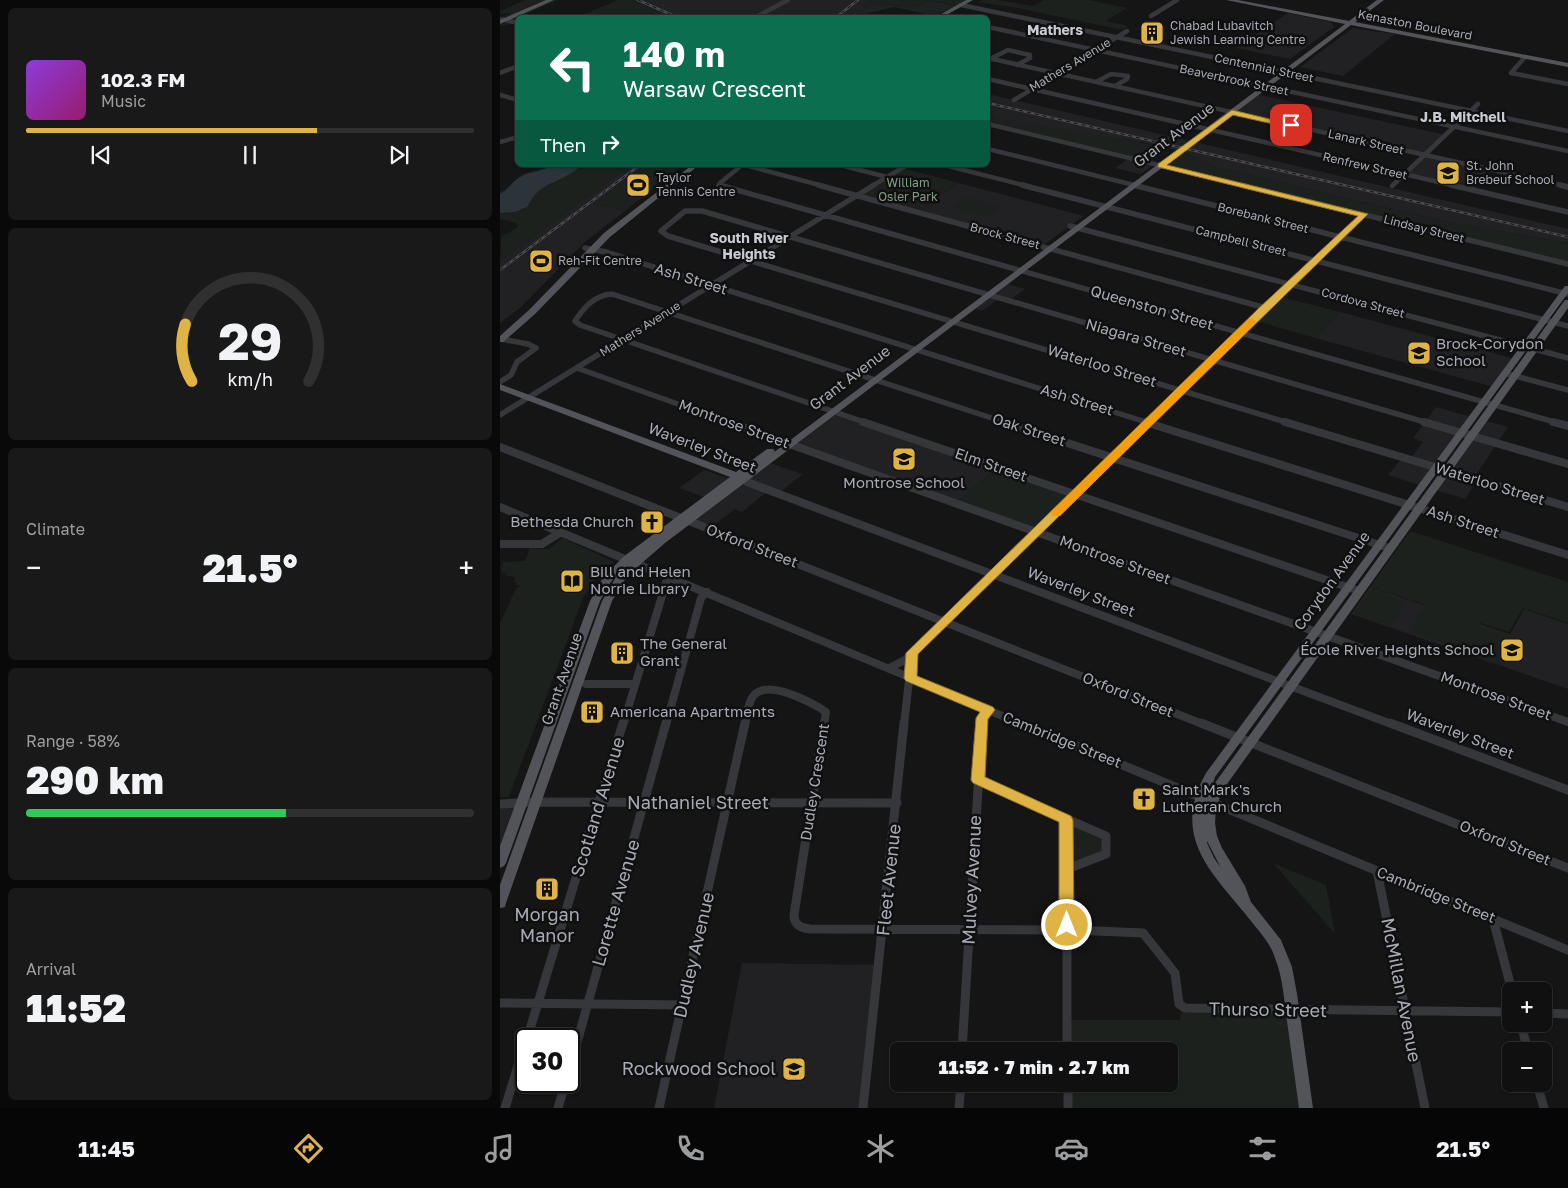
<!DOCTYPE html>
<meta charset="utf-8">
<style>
:root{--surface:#101010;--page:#191919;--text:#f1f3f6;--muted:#9c9d9f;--line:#303030;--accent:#dfb445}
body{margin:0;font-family:"Golos Text",sans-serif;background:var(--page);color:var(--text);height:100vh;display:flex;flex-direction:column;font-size:19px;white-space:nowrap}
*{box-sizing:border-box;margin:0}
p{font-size:16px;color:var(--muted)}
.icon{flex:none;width:28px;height:28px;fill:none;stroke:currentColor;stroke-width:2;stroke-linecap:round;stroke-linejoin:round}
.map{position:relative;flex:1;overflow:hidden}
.drawer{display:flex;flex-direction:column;gap:8px;padding:8px;background:#090909;width:500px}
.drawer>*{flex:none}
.top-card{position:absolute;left:15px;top:15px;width:475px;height:152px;border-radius:8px;box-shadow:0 1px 4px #0004,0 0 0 1px var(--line);background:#0b6e4f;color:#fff;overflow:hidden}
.tools{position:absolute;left:1002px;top:982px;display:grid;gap:10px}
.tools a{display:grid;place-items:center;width:50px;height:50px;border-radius:8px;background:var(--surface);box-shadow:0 1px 4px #0004,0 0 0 1px var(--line);font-size:25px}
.speed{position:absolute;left:15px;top:1028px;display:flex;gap:10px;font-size:25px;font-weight:700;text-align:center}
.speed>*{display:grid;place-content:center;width:65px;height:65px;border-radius:50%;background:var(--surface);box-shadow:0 1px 4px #0004,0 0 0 1px var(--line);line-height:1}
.speed .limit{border:2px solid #111;border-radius:8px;background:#fff;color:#111}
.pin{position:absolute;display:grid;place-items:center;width:42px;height:42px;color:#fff;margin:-21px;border-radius:10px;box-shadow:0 2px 8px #0006}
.me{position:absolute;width:55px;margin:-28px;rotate:0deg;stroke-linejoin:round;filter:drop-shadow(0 0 4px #0008)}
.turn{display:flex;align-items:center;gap:18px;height:105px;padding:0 25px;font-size:22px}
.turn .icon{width:65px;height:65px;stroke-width:2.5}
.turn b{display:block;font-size:35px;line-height:42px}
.then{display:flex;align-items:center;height:48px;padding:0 25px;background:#0003;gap:10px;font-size:19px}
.big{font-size:38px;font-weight:800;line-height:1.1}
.drawer .tile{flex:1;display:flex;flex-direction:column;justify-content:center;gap:8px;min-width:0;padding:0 18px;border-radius:8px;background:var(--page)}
.drawer .dial{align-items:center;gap:0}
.dial svg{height:130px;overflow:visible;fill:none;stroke:var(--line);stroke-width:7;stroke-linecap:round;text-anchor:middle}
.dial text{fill:var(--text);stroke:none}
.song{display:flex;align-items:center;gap:15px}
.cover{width:60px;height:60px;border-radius:8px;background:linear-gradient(135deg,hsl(270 70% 55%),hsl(320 70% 35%))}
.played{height:5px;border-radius:2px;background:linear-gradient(90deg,var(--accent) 65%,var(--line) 65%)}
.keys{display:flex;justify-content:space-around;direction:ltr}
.heat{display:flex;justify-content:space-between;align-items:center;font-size:28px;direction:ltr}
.charge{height:8px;border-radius:4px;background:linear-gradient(90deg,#34c759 58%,var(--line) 0)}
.trip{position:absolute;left:390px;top:1042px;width:288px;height:50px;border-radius:8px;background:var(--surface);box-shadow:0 1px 4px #0004,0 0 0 1px var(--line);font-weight:800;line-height:50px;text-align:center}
.dock{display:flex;height:80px;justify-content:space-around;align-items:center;background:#060606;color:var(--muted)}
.dock .icon{width:35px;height:35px}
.dock .on{color:var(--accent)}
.dock b{font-size:22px;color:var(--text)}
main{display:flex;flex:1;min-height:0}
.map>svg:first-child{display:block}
.built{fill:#212123}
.green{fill:#1c211d}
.water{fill:#2c3339}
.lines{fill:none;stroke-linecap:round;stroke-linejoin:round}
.minor-far3{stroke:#36373b;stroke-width:4.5}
.minor-far2{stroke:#36373b;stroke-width:5.5}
.minor-far1{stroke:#36373b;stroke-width:8}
.minor{stroke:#36373b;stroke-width:9}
.major{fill:#53545a;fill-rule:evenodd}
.rail-casing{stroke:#4a4b50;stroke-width:2.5}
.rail{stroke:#101011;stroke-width:1;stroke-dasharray:4;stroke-linecap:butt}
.route{fill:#dfb445;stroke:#91752d}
.slow{fill:#f59e0b}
.labels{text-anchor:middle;stroke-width:5;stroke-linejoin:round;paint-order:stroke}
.far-street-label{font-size:12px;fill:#a8abb5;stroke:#101011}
.far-poi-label{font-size:12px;fill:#a8abb5;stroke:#101011;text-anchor:start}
.far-park-label{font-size:12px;fill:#819e85;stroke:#101011}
.far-neighbourhood-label{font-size:14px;font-weight:bold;fill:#c9cbd2;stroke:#101011}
.street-label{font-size:15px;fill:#a8abb5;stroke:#101011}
.poi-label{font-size:15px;fill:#a8abb5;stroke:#101011;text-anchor:start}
.near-street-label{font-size:18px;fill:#a8abb5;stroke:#101011}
.near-poi-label{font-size:18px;fill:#a8abb5;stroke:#101011}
</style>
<main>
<section class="drawer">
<div class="tile">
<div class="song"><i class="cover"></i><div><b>102.3 FM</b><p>Music</p></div></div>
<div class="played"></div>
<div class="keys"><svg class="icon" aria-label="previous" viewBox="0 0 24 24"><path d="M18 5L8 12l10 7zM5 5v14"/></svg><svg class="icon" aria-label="pause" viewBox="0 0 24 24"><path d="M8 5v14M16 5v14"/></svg><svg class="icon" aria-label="next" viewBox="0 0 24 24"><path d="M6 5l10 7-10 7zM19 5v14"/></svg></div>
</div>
<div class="tile dial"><svg viewBox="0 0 100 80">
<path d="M14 69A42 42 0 1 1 86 69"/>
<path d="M14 69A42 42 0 0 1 10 34" stroke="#dfb445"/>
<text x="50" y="56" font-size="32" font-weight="700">29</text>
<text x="50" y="72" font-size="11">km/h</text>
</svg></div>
<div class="tile"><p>Climate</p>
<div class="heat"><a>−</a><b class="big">21.5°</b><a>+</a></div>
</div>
<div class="tile"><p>Range · 58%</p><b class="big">290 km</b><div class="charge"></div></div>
<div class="tile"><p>Arrival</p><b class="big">11:52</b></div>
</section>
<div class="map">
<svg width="1068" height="1108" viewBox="0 0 1068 1108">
<rect width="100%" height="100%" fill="#151516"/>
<path class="built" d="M 131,0 L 369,0 L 361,7 L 367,7 L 379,4 L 416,7 L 426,2 L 435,1 L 455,6 L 435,16 L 394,7 L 354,17 L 171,18 Z
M 788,13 L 831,22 L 834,27 L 790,59 L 736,48 Z
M 853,28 L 895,34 L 843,76 L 800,67 Z
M 488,94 L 1068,229 L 1068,243 L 942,221 L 719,168 L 683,152 L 642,142 L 528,126 L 488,116 Z
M 756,94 L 946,135 L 925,155 L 993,170 L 974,190 L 904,175 L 924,156 L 732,112 Z
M 629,158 L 654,164 L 641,174 L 615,168 Z
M 131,165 L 145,165 L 94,204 L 126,210 L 85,242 L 20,308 L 0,323 L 0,261 Z
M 459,183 L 584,216 L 542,246 L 420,213 L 436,202 L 437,197 Z
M 504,283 L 525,289 L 509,301 L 500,298 L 482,311 L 471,308 Z
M 840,312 L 1015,359 L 994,387 L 815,338 Z
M 936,407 L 972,417 L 922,486 L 888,475 L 903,457 L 910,459 L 923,442 L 913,438 Z
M 333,411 L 498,467 L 456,503 L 291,444 Z
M 982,420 L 1008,427 L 974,478 L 977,480 L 965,499 L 932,489 Z
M 267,462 L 303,474 L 278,494 L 269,490 L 242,512 L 235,509 L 209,529 L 189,521 Z
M 204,470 L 227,478 L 234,478 L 207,498 L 179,488 Z
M 870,587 L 1010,634 L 1024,609 L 1068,624 L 1068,689 L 851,614 Z
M 22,803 L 0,863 L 0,804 Z
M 242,963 L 379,965 L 363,1108 L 214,1108 Z"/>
<path class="green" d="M 26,0 L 58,0 L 26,14 L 23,17 L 18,18 L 17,23 L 0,26 L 0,24 L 11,22 L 8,18 L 0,18 L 11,13 L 0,14 L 0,11 Z
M 114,0 L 131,0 L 171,17 L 77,17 L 116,1 Z
M 369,0 L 470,0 L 458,6 L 435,1 L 426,2 L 416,7 L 379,4 L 367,8 L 360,7 Z
M 482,0 L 497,0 L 533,6 L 544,0 L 589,0 L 627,8 L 606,21 L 629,26 L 623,30 L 512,7 L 477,2 Z
M 488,116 C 548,130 609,134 669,149 L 650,163 L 488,124 Z
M 683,152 L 719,168 L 942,221 L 1068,243 L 1068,264 L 664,166 Z
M 53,165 L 131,165 L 0,261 L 1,237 L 18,227 L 17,223 L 0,219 L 0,192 C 9,189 13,180 22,175 C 32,170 43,170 53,165 Z
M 145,165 L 183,165 L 126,210 L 93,204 Z
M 402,168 L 459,183 L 437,197 L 436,202 L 420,213 L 356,195 Z
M 466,197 L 502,207 L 488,217 L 452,207 Z
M 778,296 L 840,312 L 815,338 L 753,320 Z
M 498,467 L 576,494 L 537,532 L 456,503 Z
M 910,531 L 1068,582 L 1068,623 L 1023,608 L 1009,632 L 980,623 L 965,650 L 910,631 L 926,605 L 870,587 Z
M 63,538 L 114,562 L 99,574 L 83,598 L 9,797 L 0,797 L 0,623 L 16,588 L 19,587 L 19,585 L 16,585 L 17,582 L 14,582 L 15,577 L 7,576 L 6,572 L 3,573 L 0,567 L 4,562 L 25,561 L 30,548 L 49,549 Z
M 871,590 L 906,602 L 890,626 L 854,613 Z
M 980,628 L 1018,641 L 1004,666 L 964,652 Z
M 566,820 L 606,836 L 606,854 L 567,869 Z
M 773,863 L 826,885 L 835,934 Z
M 682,1007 L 792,1010 L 806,1108 L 568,1108 L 568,1084 L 669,1084 L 669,1051 L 567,1051 L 567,1020 L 680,1020 Z"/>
<path class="water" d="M 53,165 L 81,165 C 68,180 45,181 33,197 C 31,200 29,204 27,207 L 15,212 L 0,213 L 0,194 C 9,189 13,180 22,176 C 32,171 44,171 53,165 Z"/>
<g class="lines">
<path class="minor-far3" d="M 461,5 L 1068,131
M 651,16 L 677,0
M 254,18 L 288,0
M 0,19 L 18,23
M 488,27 L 1068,151
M 1025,57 L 1011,73 L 1068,84
M 488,58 L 1065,186
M 490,59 L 508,50 L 530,55 L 530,58 L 517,65
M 0,73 L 18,66
M 488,79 L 956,186
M 596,82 L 611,74 L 628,76 L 627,79 L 615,86
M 0,95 L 18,100
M 514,100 L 627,31
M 488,124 L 746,186
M 0,142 L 18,137
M 488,149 L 638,186
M 245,165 L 323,186
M 340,165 L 387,177
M 444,165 L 527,186
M 220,186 L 220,183 L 242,165
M 372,186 L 407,165
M 892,186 L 978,104"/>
<path class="minor-far2" d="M 219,185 L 1058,423
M 318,185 L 766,308
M 522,185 L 1068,326
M 633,185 L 1068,294
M 741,185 L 1068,264
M 951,185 L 1068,212
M 1060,185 L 1068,187
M 570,226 L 1068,358
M 85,248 L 106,252 L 649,423
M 77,368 L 231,423
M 1004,373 L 1068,390
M 0,382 L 11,375 L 17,362 L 36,348 L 28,344 L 1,339
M 0,415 L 374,185
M 367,423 L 80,325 L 75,321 C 84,307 95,295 112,294 L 507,423
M 648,423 L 864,215
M 789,423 L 168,236 L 161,231 L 185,211 L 202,211 L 928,423"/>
<path class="minor-far1" d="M 228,422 L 1068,722
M 363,422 L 859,591
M 503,422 L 889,548
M 645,422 L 1068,555
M 785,422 L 1068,507
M 924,422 L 1068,464
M 1053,422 L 1068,426
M 0,447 L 181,518
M 245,479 L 247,482 L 894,725
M 0,507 L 524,725
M 189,521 L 705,725
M 0,544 L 42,544 L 61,532
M 389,668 L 405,660 L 649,422
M 86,684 L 135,684
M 123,725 L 168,576
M 166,725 L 201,598 L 207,592
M 245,725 C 247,715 248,702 254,695 C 268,680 306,700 320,708 L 326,712 L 324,725
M 404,725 L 412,653
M 482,725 L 482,718 L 488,710"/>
<path class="minor" d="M 324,723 L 294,915 C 294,925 301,928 310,929 L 561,930
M 521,723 L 1068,950
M 701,723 L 1068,868
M 890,723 L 1068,790
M 478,780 L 606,836 L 606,854 L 567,869
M 0,804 L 35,802 L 397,803
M 566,820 L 567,925
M 877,871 L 925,1108
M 993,919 L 1012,991
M 573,930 L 643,933 L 675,973 L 679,1004 L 685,1008 L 1011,1012
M 567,935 L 567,1051
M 0,1003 L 183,1005
M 1044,1013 L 1068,1014
M 1021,1024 L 1028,1051
M 27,1039 L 123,723
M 462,1051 L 482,723
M 69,1071 L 166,723
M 568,1084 L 568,1108
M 1037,1084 L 1044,1108
M 5,1108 L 26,1040
M 58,1108 L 66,1081
M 159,1108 L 245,723
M 363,1108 L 404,723
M 459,1108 L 461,1084"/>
<path class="major" d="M 46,0 L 54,0 L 0,24 L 0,20 Z
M 466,0 L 473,0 L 441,18 L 434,18 Z
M 726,0 L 738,0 L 849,21 L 877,0 L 884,0 L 855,22 L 1068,63 L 1068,67 L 851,25 L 165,543 L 127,576 L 112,601 L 6,903 L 5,907 L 0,908 L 0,885 L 102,601 L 117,575 L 110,583 L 100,601 L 6,863 L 4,866 L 0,868 L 0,846 L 90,601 L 102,579 L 123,557 L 230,477 L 0,390 L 0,384 L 236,472 L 267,449 L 273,449 L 275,451 L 273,453 L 845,24 Z
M 192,165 L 199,165 L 110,237 L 35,314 L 3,342 L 0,342 L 0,336 L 29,310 L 104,233 Z
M 1065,286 L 1068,286 L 1068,293 L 715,777 L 712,787 L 1065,300 L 1068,300 L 1068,308 L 722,791 L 716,808 L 715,823 L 717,836 L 722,848 L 745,886 L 751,902 L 781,940 L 792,967 L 797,994 L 813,1108 L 799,1108 C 795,1079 791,1050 787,1021 C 784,1000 783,978 775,958 C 771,945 763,936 755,926 C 717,876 668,841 706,773 ZM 707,841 L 721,868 L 714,858 L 707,843 Z"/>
<g class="rail-casing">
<path id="rail" d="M 138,0 L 179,18
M 335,18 L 358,0
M 488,103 L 1068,237
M 0,270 L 140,165"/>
</g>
<use href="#rail" class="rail"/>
</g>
<path class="route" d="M 732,110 L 794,125 L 791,128 L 733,115 L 667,165 L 868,214 L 418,654 L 417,676 L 493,707 L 495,710 L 488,719 L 485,777 L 571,816 L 573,820 L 574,925 L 572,929 L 567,931 L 562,929 L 559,925 L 559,822 L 473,783 L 471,780 L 476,718 L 480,712 L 406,681 L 404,678 L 406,653 L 759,308 L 858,216 L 658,167 L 658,164 Z"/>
<path class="slow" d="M 752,318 L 756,321 L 755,323 L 560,516 L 552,516 L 551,513 L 552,511 L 749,319 Z"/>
<defs>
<g id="building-square" transform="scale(1.25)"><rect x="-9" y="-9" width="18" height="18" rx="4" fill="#dfb445" stroke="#101011"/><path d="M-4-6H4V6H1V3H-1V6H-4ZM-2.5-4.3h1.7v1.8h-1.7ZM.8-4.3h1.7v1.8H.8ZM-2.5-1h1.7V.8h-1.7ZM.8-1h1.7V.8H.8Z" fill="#111"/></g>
<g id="school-square" transform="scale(1.25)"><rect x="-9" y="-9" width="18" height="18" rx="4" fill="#dfb445" stroke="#101011"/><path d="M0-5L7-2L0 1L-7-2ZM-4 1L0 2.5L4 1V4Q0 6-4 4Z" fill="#111"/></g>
<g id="stadium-square" transform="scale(1.25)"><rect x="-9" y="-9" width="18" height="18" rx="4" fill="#dfb445" stroke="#101011"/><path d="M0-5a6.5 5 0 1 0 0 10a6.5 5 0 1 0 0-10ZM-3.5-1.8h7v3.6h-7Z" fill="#111"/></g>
<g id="church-square" transform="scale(1.25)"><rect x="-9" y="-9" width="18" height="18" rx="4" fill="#dfb445" stroke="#101011"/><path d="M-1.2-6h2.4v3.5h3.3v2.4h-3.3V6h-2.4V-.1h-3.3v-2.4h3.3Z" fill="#111"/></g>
<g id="library-square" transform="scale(1.25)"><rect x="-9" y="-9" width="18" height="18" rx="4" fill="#dfb445" stroke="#101011"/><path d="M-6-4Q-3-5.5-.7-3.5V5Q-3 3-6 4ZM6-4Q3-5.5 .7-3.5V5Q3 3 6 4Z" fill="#111"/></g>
</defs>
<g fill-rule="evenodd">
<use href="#building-square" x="652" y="33"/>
<use href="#school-square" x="948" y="173"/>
<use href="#stadium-square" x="138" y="185"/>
<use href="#stadium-square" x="41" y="261"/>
<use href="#school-square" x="919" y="353"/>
<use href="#school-square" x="404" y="459"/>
<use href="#church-square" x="152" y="522"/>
<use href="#library-square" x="72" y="581"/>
<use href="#school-square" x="1012" y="650"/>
<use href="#building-square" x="122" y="653"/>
<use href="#building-square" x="92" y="712"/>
<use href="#church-square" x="644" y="799"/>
<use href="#building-square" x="47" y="889"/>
<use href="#school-square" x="294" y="1069"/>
</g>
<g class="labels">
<g class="far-street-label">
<text transform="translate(915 25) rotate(11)" y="4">Kenaston Boulevard</text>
<text transform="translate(570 65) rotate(-31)" y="4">Mathers Avenue</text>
<text transform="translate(764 68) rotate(12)" y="4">Centennial Street</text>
<text transform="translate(734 80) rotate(12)" y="4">Beaverbrook Street</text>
<text transform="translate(866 142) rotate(13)" y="4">Lanark Street</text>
<text transform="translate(865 166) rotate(13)" y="4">Renfrew Street</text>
<text transform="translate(763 218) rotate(14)" y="4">Borebank Street</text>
<text transform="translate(924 229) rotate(14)" y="4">Lindsay Street</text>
<text transform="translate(505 236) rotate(15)" y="4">Brock Street</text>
<text transform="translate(741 241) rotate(14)" y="4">Campbell Street</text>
<text transform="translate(863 303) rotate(15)" y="4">Cordova Street</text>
<text transform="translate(140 329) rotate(-32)" y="4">Mathers Avenue</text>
</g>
<g class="far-poi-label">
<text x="670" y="30">Chabad Lubavitch<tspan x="670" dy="14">Jewish Learning Centre</tspan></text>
<text x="966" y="170">St. John<tspan x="966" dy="14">Brebeuf School</tspan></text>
<text x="156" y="182">Taylor<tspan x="156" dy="14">Tennis Centre</tspan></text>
<text x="58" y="265">Reh-Fit Centre</text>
</g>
<g class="far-park-label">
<text x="408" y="187">William<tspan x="408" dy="14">Osler Park</tspan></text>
</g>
<g class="far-neighbourhood-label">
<text x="555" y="35">Mathers</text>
<text x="963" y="122">J.B. Mitchell</text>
<text x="249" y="243">South River<tspan x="249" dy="16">Heights</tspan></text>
</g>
<g class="street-label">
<text transform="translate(674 135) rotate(-37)" y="5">Grant Avenue</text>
<text transform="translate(191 279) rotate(17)" y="5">Ash Street</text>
<text transform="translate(652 308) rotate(16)" y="5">Queenston Street</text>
<text transform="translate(636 338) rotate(16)" y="5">Niagara Street</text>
<text transform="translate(602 366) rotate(17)" y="5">Waterloo Street</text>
<text transform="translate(350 378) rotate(-37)" y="5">Grant Avenue</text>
<text transform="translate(577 400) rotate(17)" y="5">Ash Street</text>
<text transform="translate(234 424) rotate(20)" y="5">Montrose Street</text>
<text transform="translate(529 430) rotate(18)" y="5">Oak Street</text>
<text transform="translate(202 448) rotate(21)" y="5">Waverley Street</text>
<text transform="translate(491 465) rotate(19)" y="5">Elm Street</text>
<text transform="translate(990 484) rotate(17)" y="5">Waterloo Street</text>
<text transform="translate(963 522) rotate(18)" y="5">Ash Street</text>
<text transform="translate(252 546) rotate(21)" y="5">Oxford Street</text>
<text transform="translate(615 560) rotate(20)" y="5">Montrose Street</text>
<text transform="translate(832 581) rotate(-54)" y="5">Corydon Avenue</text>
<text transform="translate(581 592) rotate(21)" y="5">Waverley Street</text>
<text transform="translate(62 679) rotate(-71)" y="5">Grant Avenue</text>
<text transform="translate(628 695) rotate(22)" y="5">Oxford Street</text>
<text transform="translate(996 696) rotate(20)" y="5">Montrose Street</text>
<text transform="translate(960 734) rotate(21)" y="5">Waverley Street</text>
<text transform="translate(562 740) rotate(22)" y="5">Cambridge Street</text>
<text transform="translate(315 782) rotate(-81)" y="5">Dudley Crescent</text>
<text transform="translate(1005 843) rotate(22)" y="5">Oxford Street</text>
<text transform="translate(936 895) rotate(22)" y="5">Cambridge Street</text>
</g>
<g class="poi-label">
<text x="936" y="349">Brock-Corydon<tspan x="936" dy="17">School</tspan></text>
<text x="404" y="488" text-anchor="middle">Montrose School</text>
<text x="134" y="527" text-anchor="end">Bethesda Church</text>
<text x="90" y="577">Bill and Helen<tspan x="90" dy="17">Norrie Library</tspan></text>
<text x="140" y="649">The General<tspan x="140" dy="17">Grant</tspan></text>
<text x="994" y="655" text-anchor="end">École River Heights School</text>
<text x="110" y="717">Americana Apartments</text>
<text x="662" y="795">Saint Mark's<tspan x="662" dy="17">Lutheran Church</tspan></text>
</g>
<g class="near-street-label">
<text x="198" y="809">Nathaniel Street</text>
<text transform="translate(98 807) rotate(-73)" y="6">Scotland Avenue</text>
<text transform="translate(389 880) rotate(-84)" y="6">Fleet Avenue</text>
<text transform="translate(472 880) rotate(-87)" y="6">Mulvey Avenue</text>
<text transform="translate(116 903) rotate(-74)" y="6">Lorette Avenue</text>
<text transform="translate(194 955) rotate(-77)" y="6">Dudley Avenue</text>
<text transform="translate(901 990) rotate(79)" y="6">McMillan Avenue</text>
<text transform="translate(768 1010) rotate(1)" y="6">Thurso Street</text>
</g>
<g class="near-poi-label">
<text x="47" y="921">Morgan<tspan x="47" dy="21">Manor</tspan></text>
<text x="276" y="1075" text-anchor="end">Rockwood School</text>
</g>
</g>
</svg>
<div class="tools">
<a>+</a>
<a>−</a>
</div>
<div class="speed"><div class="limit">30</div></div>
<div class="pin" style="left:791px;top:125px;background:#d93025"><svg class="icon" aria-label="arrive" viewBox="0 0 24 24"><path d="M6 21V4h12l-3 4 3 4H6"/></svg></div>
<svg class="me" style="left:567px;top:925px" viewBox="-20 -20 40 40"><circle r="17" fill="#dfb445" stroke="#fff" stroke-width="3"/><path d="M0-11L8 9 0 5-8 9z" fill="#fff"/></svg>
<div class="trip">11:52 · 7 min · 2.7 km</div>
<div class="top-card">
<div class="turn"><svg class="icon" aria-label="left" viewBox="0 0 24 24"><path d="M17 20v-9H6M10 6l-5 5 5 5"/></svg><div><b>140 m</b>Warsaw Crescent</div></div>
<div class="then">Then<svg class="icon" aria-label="right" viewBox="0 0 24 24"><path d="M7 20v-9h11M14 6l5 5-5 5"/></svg></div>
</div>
</div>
</main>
<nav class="dock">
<b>11:45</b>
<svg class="icon on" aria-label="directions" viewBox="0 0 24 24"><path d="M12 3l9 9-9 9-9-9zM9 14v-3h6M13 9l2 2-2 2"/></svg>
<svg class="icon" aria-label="music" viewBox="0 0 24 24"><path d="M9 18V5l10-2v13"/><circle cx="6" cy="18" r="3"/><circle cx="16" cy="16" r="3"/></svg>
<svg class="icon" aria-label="phone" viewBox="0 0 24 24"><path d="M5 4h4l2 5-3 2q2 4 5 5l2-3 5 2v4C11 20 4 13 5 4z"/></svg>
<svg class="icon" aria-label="climate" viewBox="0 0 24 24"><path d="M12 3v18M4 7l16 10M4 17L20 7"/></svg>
<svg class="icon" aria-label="car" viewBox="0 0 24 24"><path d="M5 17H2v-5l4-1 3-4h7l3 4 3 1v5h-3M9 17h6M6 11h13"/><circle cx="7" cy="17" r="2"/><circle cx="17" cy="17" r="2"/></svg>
<svg class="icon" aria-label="filters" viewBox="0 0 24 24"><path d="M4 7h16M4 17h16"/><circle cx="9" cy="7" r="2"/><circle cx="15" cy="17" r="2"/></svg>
<b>21.5°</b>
</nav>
